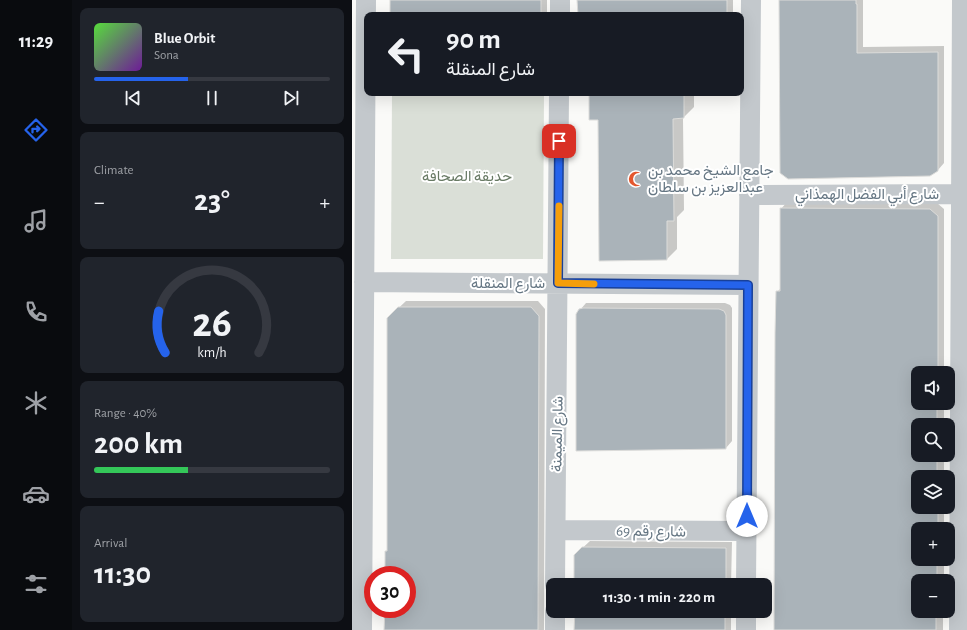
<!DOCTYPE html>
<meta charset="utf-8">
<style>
:root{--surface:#171b24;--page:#20242c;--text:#f1f3f6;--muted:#9ea1a6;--line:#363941;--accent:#2563eb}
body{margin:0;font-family:"Alegreya Sans",Vazirmatn,sans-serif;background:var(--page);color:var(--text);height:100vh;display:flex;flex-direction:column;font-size:15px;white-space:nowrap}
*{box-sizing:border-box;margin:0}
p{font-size:13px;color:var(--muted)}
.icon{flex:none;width:22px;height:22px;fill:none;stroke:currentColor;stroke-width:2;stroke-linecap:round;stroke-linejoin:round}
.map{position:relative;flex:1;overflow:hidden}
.side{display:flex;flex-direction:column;gap:8px;padding:8px;background:#0d0f14;width:280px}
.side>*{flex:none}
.guide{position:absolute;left:12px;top:12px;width:380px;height:84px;border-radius:8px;box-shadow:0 4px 16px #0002;background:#171b24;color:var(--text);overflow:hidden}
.controls{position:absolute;left:559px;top:366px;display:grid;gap:8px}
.controls a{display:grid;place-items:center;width:44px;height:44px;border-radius:8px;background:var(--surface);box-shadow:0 4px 16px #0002;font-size:20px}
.speed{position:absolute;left:12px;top:566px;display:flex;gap:8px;font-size:20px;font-weight:700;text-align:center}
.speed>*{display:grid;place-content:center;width:52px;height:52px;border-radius:50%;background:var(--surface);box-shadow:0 4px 16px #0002;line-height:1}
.speed .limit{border:6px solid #d22;background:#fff;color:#111}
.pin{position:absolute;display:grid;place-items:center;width:34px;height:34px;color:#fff;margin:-17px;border-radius:8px;box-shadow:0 2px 6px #0006}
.me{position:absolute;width:44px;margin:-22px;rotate:0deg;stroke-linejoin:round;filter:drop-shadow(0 0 3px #0008)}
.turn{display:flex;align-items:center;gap:14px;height:84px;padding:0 16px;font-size:18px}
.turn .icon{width:52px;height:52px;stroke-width:2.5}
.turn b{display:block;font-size:28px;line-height:34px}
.big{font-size:30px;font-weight:700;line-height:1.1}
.side .tile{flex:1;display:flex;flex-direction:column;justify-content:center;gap:6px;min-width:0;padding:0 14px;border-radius:8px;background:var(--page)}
.side .dial{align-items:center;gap:0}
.dial svg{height:104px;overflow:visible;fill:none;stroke:var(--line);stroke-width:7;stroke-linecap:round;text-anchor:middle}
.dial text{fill:var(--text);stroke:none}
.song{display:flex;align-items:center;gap:12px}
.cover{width:48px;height:48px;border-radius:6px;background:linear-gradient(135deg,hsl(110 70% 55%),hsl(280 70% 35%))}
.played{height:4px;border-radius:2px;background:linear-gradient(90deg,var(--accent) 40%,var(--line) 40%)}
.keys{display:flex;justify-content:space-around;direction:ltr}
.heat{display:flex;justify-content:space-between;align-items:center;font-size:22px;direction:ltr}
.charge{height:6px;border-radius:3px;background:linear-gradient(90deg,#34c759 40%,var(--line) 0)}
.trip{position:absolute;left:194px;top:578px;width:226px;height:40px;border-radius:8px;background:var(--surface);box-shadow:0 4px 16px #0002;font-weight:700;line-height:40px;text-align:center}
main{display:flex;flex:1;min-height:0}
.dock{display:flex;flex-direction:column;width:72px;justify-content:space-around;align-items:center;background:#090b0e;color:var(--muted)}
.dock .icon{width:28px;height:28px}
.dock .active{color:var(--accent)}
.dock b{font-size:18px;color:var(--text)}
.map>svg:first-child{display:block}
.green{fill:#dadfd7}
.shadow{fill:#0003}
.building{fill:#aab3b9;stroke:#dcdcda}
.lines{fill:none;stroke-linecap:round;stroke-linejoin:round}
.minor{stroke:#c3c8cc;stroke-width:20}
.route-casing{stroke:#184099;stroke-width:10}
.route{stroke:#2563eb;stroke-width:7}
.slow{stroke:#f59e0b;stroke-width:7}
.labels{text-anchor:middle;stroke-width:4;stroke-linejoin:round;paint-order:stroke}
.poi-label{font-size:15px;fill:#657683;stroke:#fff;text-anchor:start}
.park-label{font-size:15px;fill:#687a64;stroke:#fff}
.street-label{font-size:15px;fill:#657683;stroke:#fff}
</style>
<main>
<nav class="dock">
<b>11:29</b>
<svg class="icon active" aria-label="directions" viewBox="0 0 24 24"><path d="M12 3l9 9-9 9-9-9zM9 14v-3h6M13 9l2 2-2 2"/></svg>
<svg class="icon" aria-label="music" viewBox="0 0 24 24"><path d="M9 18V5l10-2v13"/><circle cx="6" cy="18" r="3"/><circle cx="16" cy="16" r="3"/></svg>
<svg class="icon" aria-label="phone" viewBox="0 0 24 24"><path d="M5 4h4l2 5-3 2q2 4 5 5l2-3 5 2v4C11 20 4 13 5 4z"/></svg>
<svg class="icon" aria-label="climate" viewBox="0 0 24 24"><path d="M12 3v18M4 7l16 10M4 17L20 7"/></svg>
<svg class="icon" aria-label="car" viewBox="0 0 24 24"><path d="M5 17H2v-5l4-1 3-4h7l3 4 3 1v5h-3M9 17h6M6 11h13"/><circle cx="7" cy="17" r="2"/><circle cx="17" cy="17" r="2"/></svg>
<svg class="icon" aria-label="filters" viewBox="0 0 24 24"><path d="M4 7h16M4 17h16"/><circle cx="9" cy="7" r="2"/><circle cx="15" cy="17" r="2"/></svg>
</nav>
<section class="side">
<div class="tile">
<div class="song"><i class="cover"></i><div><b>Blue Orbit</b><p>Sona</p></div></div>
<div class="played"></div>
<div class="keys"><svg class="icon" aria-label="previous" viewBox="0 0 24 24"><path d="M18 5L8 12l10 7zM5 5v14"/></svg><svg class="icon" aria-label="pause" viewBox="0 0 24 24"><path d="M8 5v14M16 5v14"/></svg><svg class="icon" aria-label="next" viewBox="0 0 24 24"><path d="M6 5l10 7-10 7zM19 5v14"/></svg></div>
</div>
<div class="tile"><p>Climate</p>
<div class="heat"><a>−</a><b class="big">23°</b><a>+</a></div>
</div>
<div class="tile dial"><svg viewBox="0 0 100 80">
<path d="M14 69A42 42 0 1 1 86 69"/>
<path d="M14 69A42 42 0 0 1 9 37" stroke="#2563eb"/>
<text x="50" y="56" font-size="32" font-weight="700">26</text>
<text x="50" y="72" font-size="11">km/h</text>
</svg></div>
<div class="tile"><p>Range · 40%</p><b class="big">200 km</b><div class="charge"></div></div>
<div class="tile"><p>Arrival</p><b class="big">11:30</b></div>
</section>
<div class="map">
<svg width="615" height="630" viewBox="0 0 615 630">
<rect width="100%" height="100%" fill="#fafaf8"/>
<path class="green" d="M 40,93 L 192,93 L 191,259 L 39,259 Z"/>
<path class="shadow" d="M 39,0 L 195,0 L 195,13 L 193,15 L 39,15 Z
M 226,0 L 381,0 L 381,15 L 226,15 Z
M 428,0 L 511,0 L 511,47 L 592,46 L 592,163 L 586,170 Z
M 238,93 L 342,93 L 342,107 L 331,118 L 332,210 L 325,217 L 325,249 L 315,259 L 248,260 L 247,119 Z
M 435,202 L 585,203 L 592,209 L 592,373 L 566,373 L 566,403 L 592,403 L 592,425 L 566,425 L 566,455 L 592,455 L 592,477 L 566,477 L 566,507 L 592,507 L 592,529 L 566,529 L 566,559 L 592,559 L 592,581 L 566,581 L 566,611 L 591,611 L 591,630 L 423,630 L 425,292 L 429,288 L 429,209 Z
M 54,301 L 186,301 L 193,309 L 192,630 L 34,630 L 33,609 L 55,609 L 55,575 L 34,575 L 34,551 L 36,549 L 36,318 Z
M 234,303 L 373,303 L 378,305 L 380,308 L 380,441 L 374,448 L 225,450 L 228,310 Z
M 238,541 L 380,542 L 379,585 L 224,585 L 223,555 Z
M 224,611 L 379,611 L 379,630 L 224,630 Z"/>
<path class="building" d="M 38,0 L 189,0 L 189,15 L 38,15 Z
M 225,0 L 375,0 L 375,15 L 226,15 Z
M 427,0 L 504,0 L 504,4 L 505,4 L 505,53 L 586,52 L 586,171 L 578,176 L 436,179 L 428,173 Z
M 237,93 L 332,93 L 332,118 L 321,119 L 322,221 L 315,221 L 315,260 L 247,261 L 246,120 L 237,120 Z
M 428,208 L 578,209 L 586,216 L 586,373 L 566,373 L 566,403 L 585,403 L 585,425 L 566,425 L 566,455 L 585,455 L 585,477 L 566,477 L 566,507 L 586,507 L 586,529 L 566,529 L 566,559 L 585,559 L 585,581 L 566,581 L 566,611 L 584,611 L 584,630 L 422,630 L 423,333 L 424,291 L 428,291 Z
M 46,307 L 179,307 L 187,316 L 186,630 L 32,630 L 33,609 L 55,609 L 55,575 L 33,575 L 33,551 L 35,551 L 35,318 Z
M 231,308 L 367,309 L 372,311 L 374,315 L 374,449 L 224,451 L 224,314 L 227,309 Z
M 230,547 L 374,548 L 374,585 L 222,585 L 222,555 Z
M 223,611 L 373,611 L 373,630 L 222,630 Z"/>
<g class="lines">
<path class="minor" d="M 208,15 L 208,0
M 397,195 L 608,194
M 12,282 L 396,285
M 204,530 L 395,531
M 203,585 L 207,93
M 394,585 L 399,0
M 10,630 L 14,0
M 203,630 L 203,611
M 394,630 L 394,611
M 607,630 L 610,0"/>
</g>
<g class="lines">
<g class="route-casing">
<path id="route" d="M 207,141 L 206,283 L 396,285 L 395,516"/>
</g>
<use href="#route" class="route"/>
<path class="slow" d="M 207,206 L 206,283 L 242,284"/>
</g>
<defs>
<g id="mosque-bare" transform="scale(1.2)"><path d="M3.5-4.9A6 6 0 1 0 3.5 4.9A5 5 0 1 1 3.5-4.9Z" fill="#e4572e" stroke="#fff" stroke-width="2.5" paint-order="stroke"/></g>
</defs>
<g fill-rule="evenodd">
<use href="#mosque-bare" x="284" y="179"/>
</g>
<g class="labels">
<g class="poi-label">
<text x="296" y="175">جامع الشيخ محمد بن<tspan x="296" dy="17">عبدالعزيز بن سلطان</tspan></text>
</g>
<g class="park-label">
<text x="115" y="181">حديقة الصحافة</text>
</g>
<g class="street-label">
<text x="515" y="199">شارع أبي الفضل الهمذاني</text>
<text x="156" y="288">شارع المنقلة</text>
<text transform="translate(205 434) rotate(-89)" y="5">شارع الميمنة</text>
<text transform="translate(299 531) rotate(1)" y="5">شارع رقم 69</text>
</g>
</g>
</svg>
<div class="controls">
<a><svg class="icon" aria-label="sound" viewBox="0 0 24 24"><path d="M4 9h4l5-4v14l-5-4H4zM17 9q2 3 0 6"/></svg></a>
<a><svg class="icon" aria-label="search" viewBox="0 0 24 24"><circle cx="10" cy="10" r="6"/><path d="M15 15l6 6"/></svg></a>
<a><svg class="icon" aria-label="layers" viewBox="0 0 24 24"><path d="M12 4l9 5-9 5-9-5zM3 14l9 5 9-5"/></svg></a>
<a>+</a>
<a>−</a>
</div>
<div class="speed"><div class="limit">30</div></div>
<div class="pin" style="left:207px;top:141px;background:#d93025"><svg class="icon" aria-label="arrive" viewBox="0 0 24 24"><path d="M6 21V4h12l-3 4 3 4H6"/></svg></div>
<svg class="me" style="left:395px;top:516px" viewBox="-20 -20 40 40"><circle r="19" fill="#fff"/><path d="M0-13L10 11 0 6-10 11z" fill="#2563eb"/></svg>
<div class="trip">11:30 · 1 min · 220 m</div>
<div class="guide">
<div class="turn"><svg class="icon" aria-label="left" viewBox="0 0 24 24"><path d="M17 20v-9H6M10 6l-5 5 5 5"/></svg><div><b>90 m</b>شارع المنقلة</div></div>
</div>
</div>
</main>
